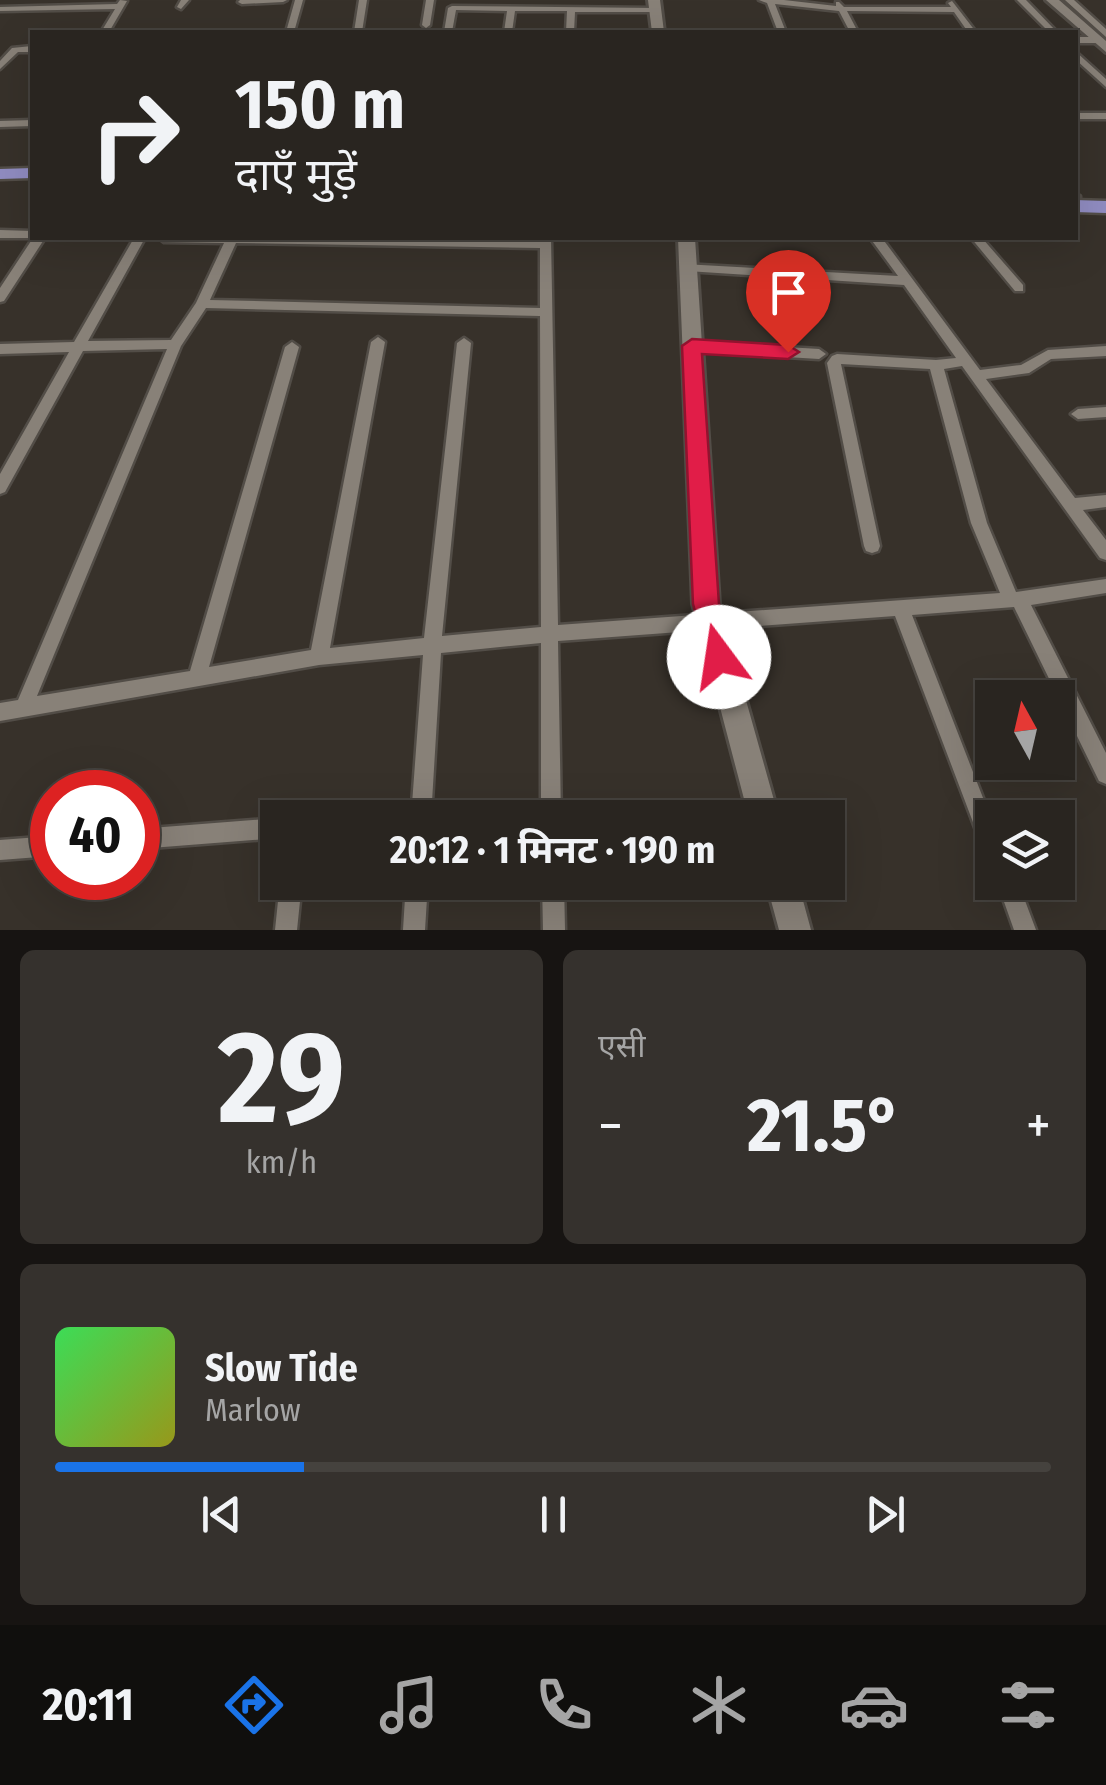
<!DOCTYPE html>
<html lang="hi">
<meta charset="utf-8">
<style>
:root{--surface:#292520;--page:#35312d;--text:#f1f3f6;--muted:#a5a5a5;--line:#45423e;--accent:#1a73e8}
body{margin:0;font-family:"Fira Sans Condensed","Noto Sans Devanagari",sans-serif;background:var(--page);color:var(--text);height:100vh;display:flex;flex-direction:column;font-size:38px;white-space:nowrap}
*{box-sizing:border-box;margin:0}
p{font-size:32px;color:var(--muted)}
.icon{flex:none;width:55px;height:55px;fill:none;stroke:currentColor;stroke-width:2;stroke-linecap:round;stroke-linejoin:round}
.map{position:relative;height:930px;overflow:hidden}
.sheet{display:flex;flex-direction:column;gap:20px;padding:20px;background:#171412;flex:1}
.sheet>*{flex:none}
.top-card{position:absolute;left:30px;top:30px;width:1048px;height:210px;border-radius:0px;box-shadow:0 10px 40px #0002,0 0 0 2px var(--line);background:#292520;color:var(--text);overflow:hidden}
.needle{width:65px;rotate:352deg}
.fabs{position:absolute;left:975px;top:680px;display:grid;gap:20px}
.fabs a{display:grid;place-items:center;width:100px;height:100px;border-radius:0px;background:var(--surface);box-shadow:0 10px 40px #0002,0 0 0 2px var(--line);font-size:50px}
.speed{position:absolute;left:30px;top:770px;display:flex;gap:20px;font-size:50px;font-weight:700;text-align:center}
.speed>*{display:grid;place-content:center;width:130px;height:130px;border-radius:50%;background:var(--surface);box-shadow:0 10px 40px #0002,0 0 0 2px var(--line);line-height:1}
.speed .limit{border:15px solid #d22;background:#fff;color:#111}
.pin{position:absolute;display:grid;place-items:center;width:85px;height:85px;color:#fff;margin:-102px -42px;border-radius:50% 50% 50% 0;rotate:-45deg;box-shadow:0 0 10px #0007}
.pin .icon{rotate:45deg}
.me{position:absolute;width:110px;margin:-55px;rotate:346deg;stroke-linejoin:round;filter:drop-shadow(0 0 8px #0008)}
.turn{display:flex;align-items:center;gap:35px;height:210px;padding:0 40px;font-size:45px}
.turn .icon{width:130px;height:130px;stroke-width:2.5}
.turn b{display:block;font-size:70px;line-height:85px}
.big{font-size:75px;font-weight:700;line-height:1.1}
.sheet .widget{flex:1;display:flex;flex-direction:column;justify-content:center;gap:15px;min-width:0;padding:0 35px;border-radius:15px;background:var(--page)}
.sheet .dial{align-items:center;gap:0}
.dial b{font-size:130px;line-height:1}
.song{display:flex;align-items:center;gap:30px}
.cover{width:120px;height:120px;border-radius:15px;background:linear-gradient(135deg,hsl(130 70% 55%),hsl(60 70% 35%))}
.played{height:10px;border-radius:5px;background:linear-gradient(90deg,var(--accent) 25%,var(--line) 25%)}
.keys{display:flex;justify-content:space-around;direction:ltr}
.heat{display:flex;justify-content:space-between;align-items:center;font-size:55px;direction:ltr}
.sheet .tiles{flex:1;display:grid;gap:20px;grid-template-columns:1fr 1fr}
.widget:last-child{grid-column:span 2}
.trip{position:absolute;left:260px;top:800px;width:585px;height:100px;border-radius:0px;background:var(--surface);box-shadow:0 10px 40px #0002,0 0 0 2px var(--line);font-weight:700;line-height:100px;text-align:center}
.tabs{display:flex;height:160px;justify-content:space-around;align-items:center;background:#100f0d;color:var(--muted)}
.tabs .icon{width:70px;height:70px}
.tabs .active{color:var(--accent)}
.tabs b{font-size:45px;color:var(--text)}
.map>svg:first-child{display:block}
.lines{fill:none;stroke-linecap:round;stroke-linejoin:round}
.street-casing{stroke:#524d47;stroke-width:5}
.secondary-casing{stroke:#524d47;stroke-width:6}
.primary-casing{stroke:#524d47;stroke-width:5}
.street{fill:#888178;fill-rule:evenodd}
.secondary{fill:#888178;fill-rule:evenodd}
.primary{fill:#908cc1;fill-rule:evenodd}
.route{fill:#e11d48;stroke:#92132f;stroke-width:2.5}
</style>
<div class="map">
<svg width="1106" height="930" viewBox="0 0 1106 930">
<rect width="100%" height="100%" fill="#37312a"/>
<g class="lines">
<g class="street-casing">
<path id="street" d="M 120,0 L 127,1 L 109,32 L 101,32 L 115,9 L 0,11 L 0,7 L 117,4 Z
M 181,0 L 189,0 L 181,9 L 177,7 Z
M 240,0 L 287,0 L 283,2 L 242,4 L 238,2 Z
M 295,0 L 303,0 L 294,32 L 286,32 Z
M 359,0 L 367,0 L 362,32 L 354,32 Z
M 426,0 L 434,0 L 430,25 L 426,28 L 422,25 Z
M 759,0 L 784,0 L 836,6 L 836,2 L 839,2 L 844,7 L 951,7 L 948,3 L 952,1 L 976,32 L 968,32 L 954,12 L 847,11 L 858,32 L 850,32 L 839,11 L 775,4 L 786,32 L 778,32 L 767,3 Z
M 1017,0 L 1026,0 L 1057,32 L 1049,32 Z
M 1065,0 L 1074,0 L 1106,29 L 1106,37 Z
M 452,6 L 655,8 L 659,10 L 655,12 L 575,12 L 574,32 L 566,32 L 567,11 L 515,11 L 512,32 L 504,32 L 507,11 L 456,10 L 452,32 L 444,32 L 448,8 Z
M 1075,37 L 1097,37 L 1101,40 L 1097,43 L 1075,43 Z
M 32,46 L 32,52 L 18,52 L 0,69 L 0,61 L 12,48 Z
M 1075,51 L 1106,79 L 1106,87 L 1075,59 Z
M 1075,113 L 1106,113 L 1106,119 L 1075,119 Z
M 32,120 L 32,126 L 0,127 L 0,121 Z
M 1075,194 L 1080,196 L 1080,200 L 1075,201 Z
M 0,230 L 32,231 L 32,238 L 45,238 L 4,301 L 0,302 L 0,288 L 33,238 L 0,238 Z
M 134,238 L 145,238 L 88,341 L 171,340 L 196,303 L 224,243 L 164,242 L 159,238 L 540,241 L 541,238 L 551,238 L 558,625 L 1000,593 L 971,523 L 930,369 L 841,364 L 880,546 L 878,551 L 872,553 L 866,551 L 864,546 L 827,363 L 832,356 L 837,354 L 936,360 L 956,358 L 904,285 L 687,271 L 681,267 L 683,264 L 898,276 L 870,238 L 882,238 L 980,370 L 1021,365 L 1048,350 L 1106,346 L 1106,356 L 1051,359 L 1029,373 L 986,379 L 1075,498 L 1106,495 L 1106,507 L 1083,510 L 1106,540 L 1106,560 L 1100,558 L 962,366 L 944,369 L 987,523 L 1016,592 L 1106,579 L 1106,593 L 1031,605 L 1106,753 L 1106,784 L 1099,781 L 1014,607 L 912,615 L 992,821 L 992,856 L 985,853 L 982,846 L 895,616 L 558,641 L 561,818 L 541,818 L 541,643 L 441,653 L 431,818 L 411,818 L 423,655 L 319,665 L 0,721 L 0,703 L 18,700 L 167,349 L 83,351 L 5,492 L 0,494 L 0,474 L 69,352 L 0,354 L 0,344 L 74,342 ZM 236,243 L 540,248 L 540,308 L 210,300 ZM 206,308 L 540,316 L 541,627 L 442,636 L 471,343 L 464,338 L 457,343 L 424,638 L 330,648 L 385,342 L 378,337 L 371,342 L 311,650 L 209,667 L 299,347 L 292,342 L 285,347 L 190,671 L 37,696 L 181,346 Z
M 971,238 L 982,238 L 1023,285 L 1023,291 L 1015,291 Z
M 692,341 L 819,349 L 826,354 L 819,359 L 692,351 L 685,346 Z
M 1106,407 L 1106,417 L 1078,419 L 1071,414 L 1078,409 Z
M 278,818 L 278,838 L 138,849 L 138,829 Z
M 52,836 L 52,856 L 0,860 L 0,840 Z
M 280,882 L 302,882 L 297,930 L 275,930 Z
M 406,882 L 428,882 L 425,930 L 403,930 Z
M 542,882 L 564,882 L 565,930 L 543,930 Z
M 997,882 L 1018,882 L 1036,930 L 1014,930 Z"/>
</g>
<g class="secondary-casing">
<path id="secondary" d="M 648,0 L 660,0 L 664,32 L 652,32 Z
M 1046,0 L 1059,0 L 1106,41 L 1106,52 Z
M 678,238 L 695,238 L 719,604 L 779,818 L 749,818 L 693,604 Z
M 766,882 L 798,882 L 811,930 L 779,930 Z"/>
</g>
<g class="primary-casing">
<path id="primary" d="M 32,168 L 32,178 L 0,179 L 0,169 Z
M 1075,200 L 1106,201 L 1106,213 L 1075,212 Z"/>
</g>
<use href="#street" class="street"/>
<use href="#secondary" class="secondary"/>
<use href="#primary" class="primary"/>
</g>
<path class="route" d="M 692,339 L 788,345 L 799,352 L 788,359 L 702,354 L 719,604 L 733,657 L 729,666 L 719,670 L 710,666 L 693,604 L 682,346 Z"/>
</svg>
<div class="fabs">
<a><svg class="needle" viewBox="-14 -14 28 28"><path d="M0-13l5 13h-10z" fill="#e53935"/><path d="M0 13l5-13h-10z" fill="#a5a5a5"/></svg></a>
<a><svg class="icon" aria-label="layers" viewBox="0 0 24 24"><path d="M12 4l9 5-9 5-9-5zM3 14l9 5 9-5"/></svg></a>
</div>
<div class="speed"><div class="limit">40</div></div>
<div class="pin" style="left:788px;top:352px;background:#d93025"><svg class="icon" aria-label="arrive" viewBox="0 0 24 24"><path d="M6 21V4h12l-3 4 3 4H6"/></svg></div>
<svg class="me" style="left:719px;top:657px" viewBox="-20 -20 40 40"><circle r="19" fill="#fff"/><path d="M0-13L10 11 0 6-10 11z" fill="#e11d48"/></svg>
<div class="trip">20:12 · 1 मिनट · 190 m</div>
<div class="top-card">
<div class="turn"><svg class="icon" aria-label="right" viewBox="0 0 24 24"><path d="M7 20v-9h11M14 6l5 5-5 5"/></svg><div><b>150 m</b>दाएँ मुड़ें</div></div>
</div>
</div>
<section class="sheet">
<div class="tiles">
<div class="widget dial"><b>29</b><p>km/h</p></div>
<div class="widget"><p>एसी</p>
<div class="heat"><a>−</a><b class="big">21.5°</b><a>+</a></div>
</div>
<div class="widget">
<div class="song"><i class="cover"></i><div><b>Slow Tide</b><p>Marlow</p></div></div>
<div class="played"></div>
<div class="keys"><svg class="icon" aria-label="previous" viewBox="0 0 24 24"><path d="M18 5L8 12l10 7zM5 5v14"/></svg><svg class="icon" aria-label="pause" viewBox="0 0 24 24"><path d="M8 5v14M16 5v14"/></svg><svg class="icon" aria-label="next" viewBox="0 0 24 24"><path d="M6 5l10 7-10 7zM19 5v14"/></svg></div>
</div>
</div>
</section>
<nav class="tabs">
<b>20:11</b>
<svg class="icon active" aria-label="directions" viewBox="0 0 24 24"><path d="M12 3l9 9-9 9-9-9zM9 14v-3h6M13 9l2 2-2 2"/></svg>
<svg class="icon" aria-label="music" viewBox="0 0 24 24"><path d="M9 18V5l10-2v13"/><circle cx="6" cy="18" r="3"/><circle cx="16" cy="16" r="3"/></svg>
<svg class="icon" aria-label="phone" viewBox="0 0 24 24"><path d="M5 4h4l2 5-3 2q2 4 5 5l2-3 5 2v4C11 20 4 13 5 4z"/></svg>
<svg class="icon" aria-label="climate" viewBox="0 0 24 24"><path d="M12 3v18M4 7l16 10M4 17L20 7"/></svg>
<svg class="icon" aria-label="car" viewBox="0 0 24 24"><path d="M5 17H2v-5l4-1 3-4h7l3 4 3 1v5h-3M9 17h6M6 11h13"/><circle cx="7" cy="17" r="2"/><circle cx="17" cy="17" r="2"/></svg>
<svg class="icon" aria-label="filters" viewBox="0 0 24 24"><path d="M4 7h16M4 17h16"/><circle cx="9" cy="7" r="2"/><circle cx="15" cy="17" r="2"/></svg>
</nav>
